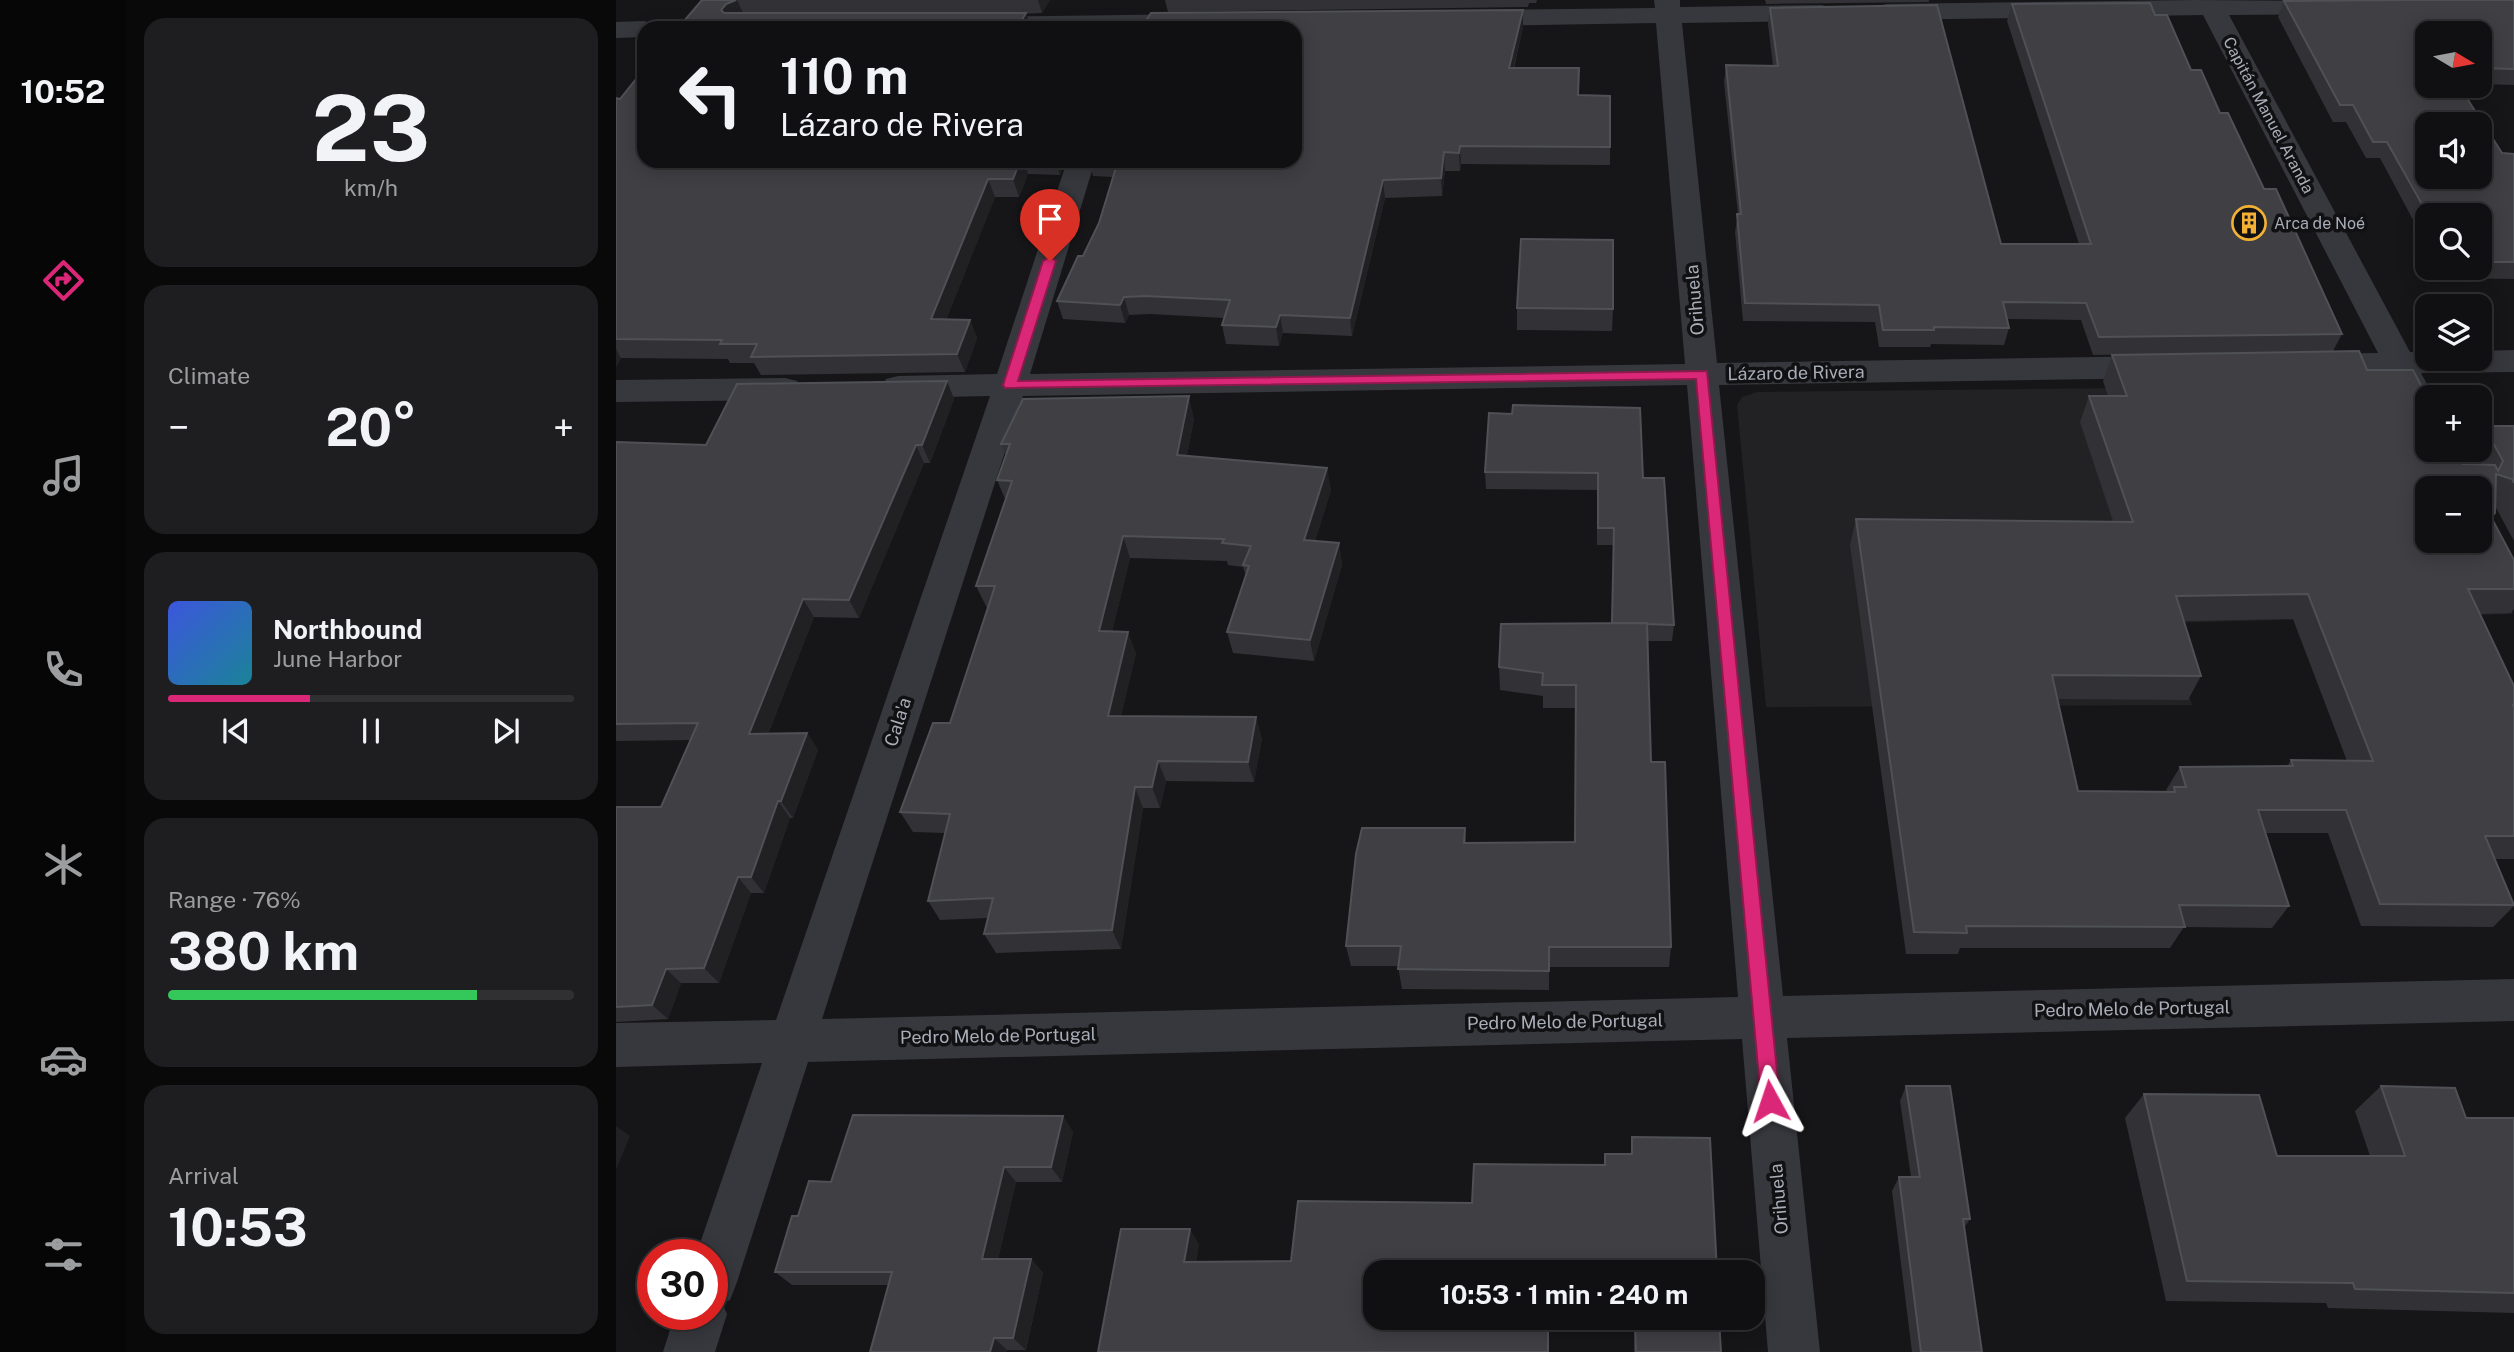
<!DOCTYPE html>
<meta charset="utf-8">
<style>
:root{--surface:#101012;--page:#1e1e20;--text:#f1f3f6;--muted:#9c9d9f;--line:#303032;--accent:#db2777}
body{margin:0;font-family:"Public Sans",sans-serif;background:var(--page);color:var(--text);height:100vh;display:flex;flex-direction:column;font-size:26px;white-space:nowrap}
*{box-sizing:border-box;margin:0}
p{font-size:23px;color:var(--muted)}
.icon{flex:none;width:38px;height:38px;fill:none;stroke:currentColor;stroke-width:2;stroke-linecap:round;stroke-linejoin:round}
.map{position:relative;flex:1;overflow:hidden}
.drawer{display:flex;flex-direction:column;gap:18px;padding:18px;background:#09090a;width:490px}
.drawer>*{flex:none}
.banner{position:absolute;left:21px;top:21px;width:665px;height:147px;border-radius:21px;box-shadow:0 4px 18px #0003,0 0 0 2px var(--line);background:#101012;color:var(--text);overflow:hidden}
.needle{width:46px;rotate:100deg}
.controls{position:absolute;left:1799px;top:21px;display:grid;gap:14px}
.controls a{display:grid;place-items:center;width:77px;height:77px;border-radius:14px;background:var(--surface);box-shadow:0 4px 18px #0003,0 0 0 2px var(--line);font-size:35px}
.speed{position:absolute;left:21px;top:1239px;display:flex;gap:14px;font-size:35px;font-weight:700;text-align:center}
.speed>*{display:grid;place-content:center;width:91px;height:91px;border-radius:50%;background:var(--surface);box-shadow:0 4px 18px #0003,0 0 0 2px var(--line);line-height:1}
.speed .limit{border:10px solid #d22;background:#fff;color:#111}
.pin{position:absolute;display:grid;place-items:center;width:60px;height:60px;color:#fff;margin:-72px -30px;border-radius:50% 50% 50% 0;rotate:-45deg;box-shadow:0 0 7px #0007}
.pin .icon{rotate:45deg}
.me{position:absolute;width:77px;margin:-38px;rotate:355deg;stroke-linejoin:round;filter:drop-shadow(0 0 5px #0008)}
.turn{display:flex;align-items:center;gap:24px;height:147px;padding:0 28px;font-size:32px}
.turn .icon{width:91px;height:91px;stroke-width:2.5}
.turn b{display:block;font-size:49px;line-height:60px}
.big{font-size:52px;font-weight:700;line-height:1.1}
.drawer .card{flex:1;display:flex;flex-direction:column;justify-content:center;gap:10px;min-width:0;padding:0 24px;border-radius:21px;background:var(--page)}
.drawer .dial{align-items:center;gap:0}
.dial b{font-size:91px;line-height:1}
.song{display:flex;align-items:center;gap:21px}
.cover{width:84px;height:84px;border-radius:10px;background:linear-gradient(135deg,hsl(230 70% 55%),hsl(190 70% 35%))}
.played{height:7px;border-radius:4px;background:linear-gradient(90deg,var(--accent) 35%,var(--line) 35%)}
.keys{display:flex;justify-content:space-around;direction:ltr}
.heat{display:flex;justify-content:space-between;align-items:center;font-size:38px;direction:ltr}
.charge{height:10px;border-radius:5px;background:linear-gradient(90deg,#34c759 76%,var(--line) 0)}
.trip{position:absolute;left:747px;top:1260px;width:402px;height:70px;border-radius:21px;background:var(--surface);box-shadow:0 4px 18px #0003,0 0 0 2px var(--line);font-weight:700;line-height:70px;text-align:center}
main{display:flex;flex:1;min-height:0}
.menu{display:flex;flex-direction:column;width:126px;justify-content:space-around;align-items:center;background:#060607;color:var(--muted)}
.menu .icon{width:49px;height:49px}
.menu .on{color:var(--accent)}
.menu b{font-size:32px;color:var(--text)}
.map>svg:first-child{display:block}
.built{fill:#222225}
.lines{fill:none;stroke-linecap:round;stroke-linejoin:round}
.street{fill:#37383d;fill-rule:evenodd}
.wall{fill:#323236;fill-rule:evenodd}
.shaded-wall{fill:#212124}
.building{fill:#3f3f44;stroke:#4f5156;stroke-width:2;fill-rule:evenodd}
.route{fill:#db2777;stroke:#8e194d;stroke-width:2}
.labels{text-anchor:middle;stroke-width:7;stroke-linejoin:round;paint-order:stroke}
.far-street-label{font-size:16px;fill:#a8adb8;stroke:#111113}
.far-poi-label{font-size:16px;fill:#a8adb8;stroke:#111113;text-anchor:start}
.street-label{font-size:18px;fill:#a8adb8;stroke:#111113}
</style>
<main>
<nav class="menu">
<b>10:52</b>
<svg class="icon on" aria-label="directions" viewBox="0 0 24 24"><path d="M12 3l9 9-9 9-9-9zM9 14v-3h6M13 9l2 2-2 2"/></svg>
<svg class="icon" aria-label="music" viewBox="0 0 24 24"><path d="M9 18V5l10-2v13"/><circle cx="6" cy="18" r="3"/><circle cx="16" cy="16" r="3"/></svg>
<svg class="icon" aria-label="phone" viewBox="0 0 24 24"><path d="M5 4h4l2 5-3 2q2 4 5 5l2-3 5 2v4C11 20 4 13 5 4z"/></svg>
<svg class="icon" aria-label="climate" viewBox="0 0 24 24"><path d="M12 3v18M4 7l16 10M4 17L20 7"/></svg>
<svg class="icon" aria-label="car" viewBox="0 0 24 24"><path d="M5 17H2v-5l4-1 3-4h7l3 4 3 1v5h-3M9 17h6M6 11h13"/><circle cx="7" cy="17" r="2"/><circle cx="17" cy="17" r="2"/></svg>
<svg class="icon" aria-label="filters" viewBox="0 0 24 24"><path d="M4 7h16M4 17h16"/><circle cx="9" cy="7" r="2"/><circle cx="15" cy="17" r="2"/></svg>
</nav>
<section class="drawer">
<div class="card dial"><b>23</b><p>km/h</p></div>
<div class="card"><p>Climate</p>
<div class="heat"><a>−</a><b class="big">20°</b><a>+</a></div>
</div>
<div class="card">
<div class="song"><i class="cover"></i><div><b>Northbound</b><p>June Harbor</p></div></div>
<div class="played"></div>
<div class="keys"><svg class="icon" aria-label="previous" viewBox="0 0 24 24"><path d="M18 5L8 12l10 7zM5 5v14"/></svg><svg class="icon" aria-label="pause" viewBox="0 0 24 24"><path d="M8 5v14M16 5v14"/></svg><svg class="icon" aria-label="next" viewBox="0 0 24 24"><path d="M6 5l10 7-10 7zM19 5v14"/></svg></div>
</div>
<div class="card"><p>Range · 76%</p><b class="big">380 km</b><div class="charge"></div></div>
<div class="card"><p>Arrival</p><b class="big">10:53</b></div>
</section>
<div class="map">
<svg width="1898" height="1352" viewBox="0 0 1898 1352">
<rect width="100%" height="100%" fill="#161618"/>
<path class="built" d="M 1781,385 L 1811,450 L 1811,541 L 1860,541 L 1897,614 L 1552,623 L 1576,705 L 1150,707 L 1121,405 L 1126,397 L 1141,392 Z"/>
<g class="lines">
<path class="street" d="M 1038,0 L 1064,0 L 1064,7 L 1206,5 L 1215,8 L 1219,13 L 1215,18 L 1206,21 L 1066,23 L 1101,363 L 1545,356 L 1556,359 L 1561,367 L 1556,375 L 1545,378 L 1103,385 L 1167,996 L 1898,979 L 1898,1021 L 1171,1038 L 1204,1352 L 1152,1352 L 1126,1039 L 192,1062 L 121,1282 L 114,1300 L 106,1303 L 111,1314 L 99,1352 L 47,1352 L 59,1314 L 96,1314 L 96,1255 L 80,1255 L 146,1063 L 0,1067 L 0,1023 L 160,1020 L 374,396 L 282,398 L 270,395 L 266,387 L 270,379 L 282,376 L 381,374 L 451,161 L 479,161 L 414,374 L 1069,364 L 1040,23 L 854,26 L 845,23 L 841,18 L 845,13 L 854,10 L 1039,8 ZM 1071,385 L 1122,997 L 206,1019 L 407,396 Z
M 1580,0 L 1726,1 L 1730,6 L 1726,11 L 1717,14 L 1613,15 L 1794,352 L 1811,352 L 1811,359 L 1864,359 L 1864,351 L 1898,350 L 1898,372 L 1805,373 L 1818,397 L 1811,397 L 1811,426 L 1799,423 L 1773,374 L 1696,376 L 1685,373 L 1680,365 L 1685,357 L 1696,354 L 1762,353 L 1587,15 L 1270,20 L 1261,17 L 1257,12 L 1261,7 L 1270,4 Z
M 580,14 L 589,17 L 593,22 L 589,27 L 349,28 L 347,25 L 351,20 L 360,17 Z
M 28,21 L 37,24 L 40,28 L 28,28 L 28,37 L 0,38 L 0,22 Z
M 169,378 L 181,381 L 185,389 L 181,397 L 169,400 L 0,402 L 0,380 Z"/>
</g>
<path class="wall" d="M 86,0 L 434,0 L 426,13 L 62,28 Z
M 549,0 L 921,0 L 920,3 L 913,3 L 912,7 L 552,12 Z
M 1149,0 L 1313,0 L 1313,2 L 1150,4 Z
M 1898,0 L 1898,85 L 1864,84 L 1864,33 L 1811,86 L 1886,153 L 1898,154 L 1898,279 L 1828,278 L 1823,268 L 1864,268 L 1864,215 L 1811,215 L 1811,246 L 1764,158 L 1750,158 L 1730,122 L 1717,122 L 1662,17 L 1668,1 Z
M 1396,4 L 1539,15 L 1604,113 L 1648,189 L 1726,334 L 1717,351 L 1477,355 L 1465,320 L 1391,319 L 1393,328 L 1388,345 L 1315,344 L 1314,347 L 1263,347 L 1259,322 L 1127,321 L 1119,232 L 1122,214 L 1108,82 L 1110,65 L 1157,66 L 1152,24 L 1154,8 L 1385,244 L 1463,244 L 1391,21 Z
M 907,27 L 898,68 L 962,95 L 994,147 L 994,165 L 845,164 L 844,171 L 829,171 L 826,196 L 769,198 L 736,336 L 667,333 L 663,346 L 610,344 L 606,325 L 608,318 L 534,314 L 513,315 L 509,323 L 447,319 L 441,301 L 467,256 L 483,223 L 497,177 L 477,176 L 473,161 L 679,161 Z
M 0,98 L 4,99 L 28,161 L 450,161 L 444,175 L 412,174 L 403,197 L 379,197 L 330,320 L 354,320 L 361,338 L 349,372 L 145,375 L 138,363 L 114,363 L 112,359 L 5,358 L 0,367 Z
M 901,308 L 997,309 L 996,331 L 901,330 Z
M 1496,355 L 1751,370 L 1847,464 L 1857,464 L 1851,452 L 1852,450 L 1864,450 L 1864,432 L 1868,426 L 1898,426 L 1898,541 L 1879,506 L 1879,513 L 1876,518 L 1898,560 L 1898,609 L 1895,613 L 1863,614 L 1898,686 L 1898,859 L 1879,859 L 1898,906 L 1877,927 L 1745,926 L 1712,833 L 1650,833 L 1673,906 L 1656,928 L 1568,927 L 1554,948 L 1344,948 L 1342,954 L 1290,954 L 1234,545 L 1240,519 L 1497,521 L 1464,422 L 1473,396 L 1492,396 L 1487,381 ZM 1677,619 L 1731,761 L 1675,760 L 1671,766 L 1564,767 L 1550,790 L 1551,791 L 1462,791 L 1441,699 L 1572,700 L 1585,676 L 1568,621 Z
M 331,381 L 338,399 L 314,463 L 308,463 L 243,618 L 198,617 L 152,734 L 191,733 L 202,750 L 177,818 L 174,818 L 148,893 L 135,893 L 103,983 L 65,983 L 52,1019 L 0,1022 L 0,807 L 45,807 L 74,740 L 0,741 L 0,442 L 90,445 Z
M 873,413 L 1027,478 L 1058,625 L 1056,641 L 1032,641 L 1035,762 L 1055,947 L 1053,967 L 933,967 L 933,990 L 786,989 L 782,966 L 735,966 L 730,946 L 849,828 L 850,843 L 959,842 L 960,708 L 927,708 L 927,696 L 884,690 L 883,667 L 996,623 L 997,545 L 981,545 L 981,490 L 870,489 L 869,472 Z
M 578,419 L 571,455 L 715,490 L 699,541 L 723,543 L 726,565 L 698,661 L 617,653 L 611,632 L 630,576 L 627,567 L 612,565 L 611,561 L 514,558 L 496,632 L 520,653 L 505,716 L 646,738 L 638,782 L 550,781 L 544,808 L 527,808 L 505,949 L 380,953 L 368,934 L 372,918 L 324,920 L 312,901 L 329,833 L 297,832 L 284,812 L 334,723 L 372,608 L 371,608 L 360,586 L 389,499 L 381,480 L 390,456 L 385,444 Z
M 1290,1086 L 1354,1219 L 1348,1228 L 1366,1352 L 1296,1352 L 1276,1191 L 1283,1177 L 1295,1177 L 1284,1101 Z
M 1765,1086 L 1850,1118 L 1898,1118 L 1898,1313 L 1712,1308 L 1710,1303 L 1550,1301 L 1509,1118 L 1528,1094 L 1661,1156 L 1754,1156 L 1739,1111 Z
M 447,1116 L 457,1132 L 446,1182 L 400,1182 L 382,1259 L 415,1259 L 427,1273 L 410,1350 L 391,1350 L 390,1352 L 254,1352 L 273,1285 L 176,1285 L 159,1272 L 182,1216 L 215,1182 Z
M 1016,1137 L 1094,1138 L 760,1318 L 1103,1318 L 1105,1352 L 1018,1352 L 1018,1322 L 933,1322 L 482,1352 L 583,1244 L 580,1262 L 675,1261 L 856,1203 L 988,1165 L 989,1154 L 1015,1154 Z"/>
<path class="shaded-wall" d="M 121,0 L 129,17 L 118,21 L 105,10 L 110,4 Z
M 422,0 L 434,0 L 426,13 Z
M 907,10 L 907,27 L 893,86 L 893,68 Z
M 410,13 L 415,28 L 401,28 Z
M 844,146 L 845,164 L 844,171 L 843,153 Z
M 828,152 L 829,171 L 826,196 L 825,178 Z
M 404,161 L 408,161 L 412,174 L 403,197 L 397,179 Z
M 439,161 L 450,161 L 444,175 Z
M 372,179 L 379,197 L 323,338 L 315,319 Z
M 767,180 L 769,198 L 736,336 L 734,318 Z
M 508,297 L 513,315 L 509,323 L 504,305 Z
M 664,315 L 667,333 L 663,346 L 660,327 Z
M 354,320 L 361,338 L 349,372 L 341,354 Z
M 0,349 L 5,358 L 0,367 Z
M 331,381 L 338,399 L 314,463 L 306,445 Z
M 573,396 L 578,419 L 567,477 L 561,455 Z
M 300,445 L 308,463 L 243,618 L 233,600 Z
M 711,468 L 715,490 L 693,562 L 688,540 Z
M 507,536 L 514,558 L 491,653 L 483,631 Z
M 723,543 L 726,565 L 698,661 L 694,640 Z
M 187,599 L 198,617 L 145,751 L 133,734 Z
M 512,632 L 520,653 L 500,737 L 492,716 Z
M 640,717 L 646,738 L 638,782 L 632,762 Z
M 191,733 L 202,750 L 177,818 L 165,801 Z
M 542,761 L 550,781 L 544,808 L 536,787 Z
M 519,787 L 527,808 L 505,949 L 496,930 Z
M 162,801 L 174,818 L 148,893 L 135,877 Z
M 122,877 L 135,893 L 103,983 L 88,968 Z
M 50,969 L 65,983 L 52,1019 L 36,1005 Z
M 447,1116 L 457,1132 L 446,1182 L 435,1167 Z
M 0,1126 L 14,1136 L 0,1170 Z
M 388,1167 L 400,1182 L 379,1272 L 366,1259 Z
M 574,1229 L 583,1244 L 578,1276 L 568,1262 Z
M 415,1259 L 427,1273 L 410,1350 L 397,1338 Z
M 378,1338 L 391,1350 L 390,1352 L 374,1352 Z"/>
<path class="building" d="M 86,0 L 120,0 L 110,4 L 105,10 L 108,13 L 410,13 L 401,28 L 62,28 Z
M 1791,0 L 1898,0 L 1898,69 L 1864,68 L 1864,33 L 1811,33 L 1811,86 L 1843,86 L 1886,153 L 1898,154 L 1898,262 L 1864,262 L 1864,215 L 1812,215 L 1771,142 L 1757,142 L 1737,105 L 1724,105 L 1668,1 ZM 1811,124 L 1864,124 L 1864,177 L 1811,177 Z
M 1534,3 L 1539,15 L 1551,15 L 1575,70 L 1585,70 L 1604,113 L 1612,113 L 1648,189 L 1660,189 L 1726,334 L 1483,337 L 1470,303 L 1387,302 L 1393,328 L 1318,327 L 1318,330 L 1267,330 L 1263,305 L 1129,303 L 1121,214 L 1125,214 L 1110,65 L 1162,66 L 1154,8 L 1321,5 L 1385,244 L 1475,244 L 1396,4 Z
M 907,10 L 893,68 L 963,68 L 962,95 L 994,96 L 994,147 L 844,146 L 843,153 L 828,152 L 825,178 L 767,180 L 734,318 L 664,315 L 660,327 L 606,325 L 614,300 L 529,296 L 508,297 L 504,305 L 441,301 L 462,256 L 467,256 L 483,223 L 502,161 L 679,161 L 679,28 L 525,28 L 535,13 Z
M 28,69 L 28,161 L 404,161 L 397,179 L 372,179 L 315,319 L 354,320 L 341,354 L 135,357 L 141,344 L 104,344 L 106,340 L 0,339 L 0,98 L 4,99 Z
M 905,239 L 997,240 L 997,309 L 901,308 Z
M 1743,351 L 1751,370 L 1797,370 L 1811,397 L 1811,450 L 1840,450 L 1847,464 L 1879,465 L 1882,471 L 1887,461 L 1868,426 L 1898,426 L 1898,483 L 1896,479 L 1880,474 L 1879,513 L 1875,517 L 1898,560 L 1898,589 L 1852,589 L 1898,686 L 1898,705 L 1897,705 L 1898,708 L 1898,836 L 1869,836 L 1898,905 L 1764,904 L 1730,810 L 1642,810 L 1673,906 L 1563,905 L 1569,927 L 1350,926 L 1351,933 L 1298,932 L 1240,519 L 1517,522 L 1473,396 L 1511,396 L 1496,355 ZM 1811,488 L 1864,488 L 1864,541 L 1811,541 ZM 1692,594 L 1757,761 L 1675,760 L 1677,766 L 1564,767 L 1570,787 L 1558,787 L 1559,792 L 1462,791 L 1436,675 L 1585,676 L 1560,596 Z
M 331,381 L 306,445 L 300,445 L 233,600 L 187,599 L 133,734 L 191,733 L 165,801 L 162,801 L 135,877 L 122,877 L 88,968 L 50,969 L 36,1005 L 0,1007 L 0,807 L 45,807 L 82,723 L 0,724 L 0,442 L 90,445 L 121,384 Z
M 573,396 L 561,455 L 711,468 L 688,540 L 723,543 L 694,640 L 611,632 L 633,566 L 627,565 L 635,546 L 606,543 L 608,539 L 507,536 L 483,631 L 512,632 L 492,716 L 640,717 L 632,762 L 542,761 L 536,787 L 519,787 L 496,930 L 368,934 L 377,898 L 312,901 L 334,814 L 284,812 L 317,723 L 334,723 L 379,586 L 360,586 L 396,481 L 381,480 L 394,444 L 385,444 L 407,399 Z
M 897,405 L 1024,408 L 1027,478 L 1048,478 L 1058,625 L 1031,624 L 1031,623 L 996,623 L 998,528 L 982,528 L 982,473 L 869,472 L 873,413 L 896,414 Z
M 1031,623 L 1035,762 L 1049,762 L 1055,947 L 933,947 L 933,971 L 782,969 L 785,946 L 730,946 L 740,854 L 746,828 L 849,828 L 848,843 L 959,842 L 960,685 L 926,685 L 927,673 L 883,667 L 885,624 Z
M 1290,1086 L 1334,1086 L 1354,1219 L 1347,1219 L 1366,1352 L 1305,1352 L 1283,1177 L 1304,1177 Z
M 1765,1086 L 1839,1088 L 1850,1118 L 1898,1118 L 1898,1293 L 1739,1289 L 1737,1283 L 1571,1281 L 1528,1094 L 1643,1095 L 1661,1156 L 1789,1156 Z
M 237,1115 L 447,1116 L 435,1167 L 388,1167 L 366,1259 L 415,1259 L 397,1338 L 378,1338 L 374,1352 L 254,1352 L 276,1272 L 159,1272 L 176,1216 L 182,1216 L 193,1181 L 215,1182 Z
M 1016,1137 L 1094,1138 L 1101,1272 L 760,1272 L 760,1318 L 932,1318 L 932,1352 L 482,1352 L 505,1229 L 574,1229 L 568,1262 L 675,1261 L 682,1201 L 856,1203 L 858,1164 L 989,1165 L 989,1154 L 1016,1154 Z
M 1019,1318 L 1103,1318 L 1105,1352 L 1020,1352 Z"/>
<path class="route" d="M 434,257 L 440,261 L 402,381 L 1091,371 L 1164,1101 L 1161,1108 L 1154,1111 L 1147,1108 L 1145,1101 L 1080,379 L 389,388 L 387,385 L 427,261 Z"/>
<defs>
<g id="building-ring" transform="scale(1.75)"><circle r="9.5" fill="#111113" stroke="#f2b134" stroke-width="1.5"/><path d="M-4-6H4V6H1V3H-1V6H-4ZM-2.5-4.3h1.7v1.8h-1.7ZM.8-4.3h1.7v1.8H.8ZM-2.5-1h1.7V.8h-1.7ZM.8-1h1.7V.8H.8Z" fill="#f2b134"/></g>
</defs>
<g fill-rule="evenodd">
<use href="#building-ring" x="1633" y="223"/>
</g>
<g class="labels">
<g class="far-street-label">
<text transform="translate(1653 115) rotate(62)" y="6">Capitán Manuel Aranda</text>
</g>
<g class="far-poi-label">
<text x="1658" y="229">Arca de Noé</text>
</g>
<g class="street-label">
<text transform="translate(1079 300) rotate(-95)" y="6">Orihuela</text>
<text transform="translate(1180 373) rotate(-1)" y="6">Lázaro de Rivera</text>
<text transform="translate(282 722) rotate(-72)" y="6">Cala'a</text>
<text transform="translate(1516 1009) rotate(-1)" y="6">Pedro Melo de Portugal</text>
<text transform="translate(949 1022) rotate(-1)" y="6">Pedro Melo de Portugal</text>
<text transform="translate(382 1036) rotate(-1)" y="6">Pedro Melo de Portugal</text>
<text transform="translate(1163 1199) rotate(-95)" y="6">Orihuela</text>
</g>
</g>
</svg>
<div class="controls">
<a><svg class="needle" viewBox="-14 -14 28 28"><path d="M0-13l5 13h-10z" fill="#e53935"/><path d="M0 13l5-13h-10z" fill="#9c9d9f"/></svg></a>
<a><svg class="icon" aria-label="sound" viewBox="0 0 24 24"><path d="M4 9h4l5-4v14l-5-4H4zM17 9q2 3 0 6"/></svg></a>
<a><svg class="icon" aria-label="search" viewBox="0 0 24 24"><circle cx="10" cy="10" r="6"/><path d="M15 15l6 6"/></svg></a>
<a><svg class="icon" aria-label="layers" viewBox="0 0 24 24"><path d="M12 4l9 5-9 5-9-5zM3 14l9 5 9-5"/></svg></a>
<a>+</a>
<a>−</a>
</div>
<div class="speed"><div class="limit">30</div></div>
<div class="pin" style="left:434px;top:261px;background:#d93025"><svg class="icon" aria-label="arrive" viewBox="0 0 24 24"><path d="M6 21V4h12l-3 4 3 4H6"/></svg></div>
<svg class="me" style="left:1154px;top:1101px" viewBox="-20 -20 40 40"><path d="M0-17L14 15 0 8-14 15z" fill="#db2777" stroke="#fff" stroke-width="4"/></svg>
<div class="trip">10:53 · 1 min · 240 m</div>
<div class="banner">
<div class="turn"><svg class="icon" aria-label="left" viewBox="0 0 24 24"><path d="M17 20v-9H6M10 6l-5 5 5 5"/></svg><div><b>110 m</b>Lázaro de Rivera</div></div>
</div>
</div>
</main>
